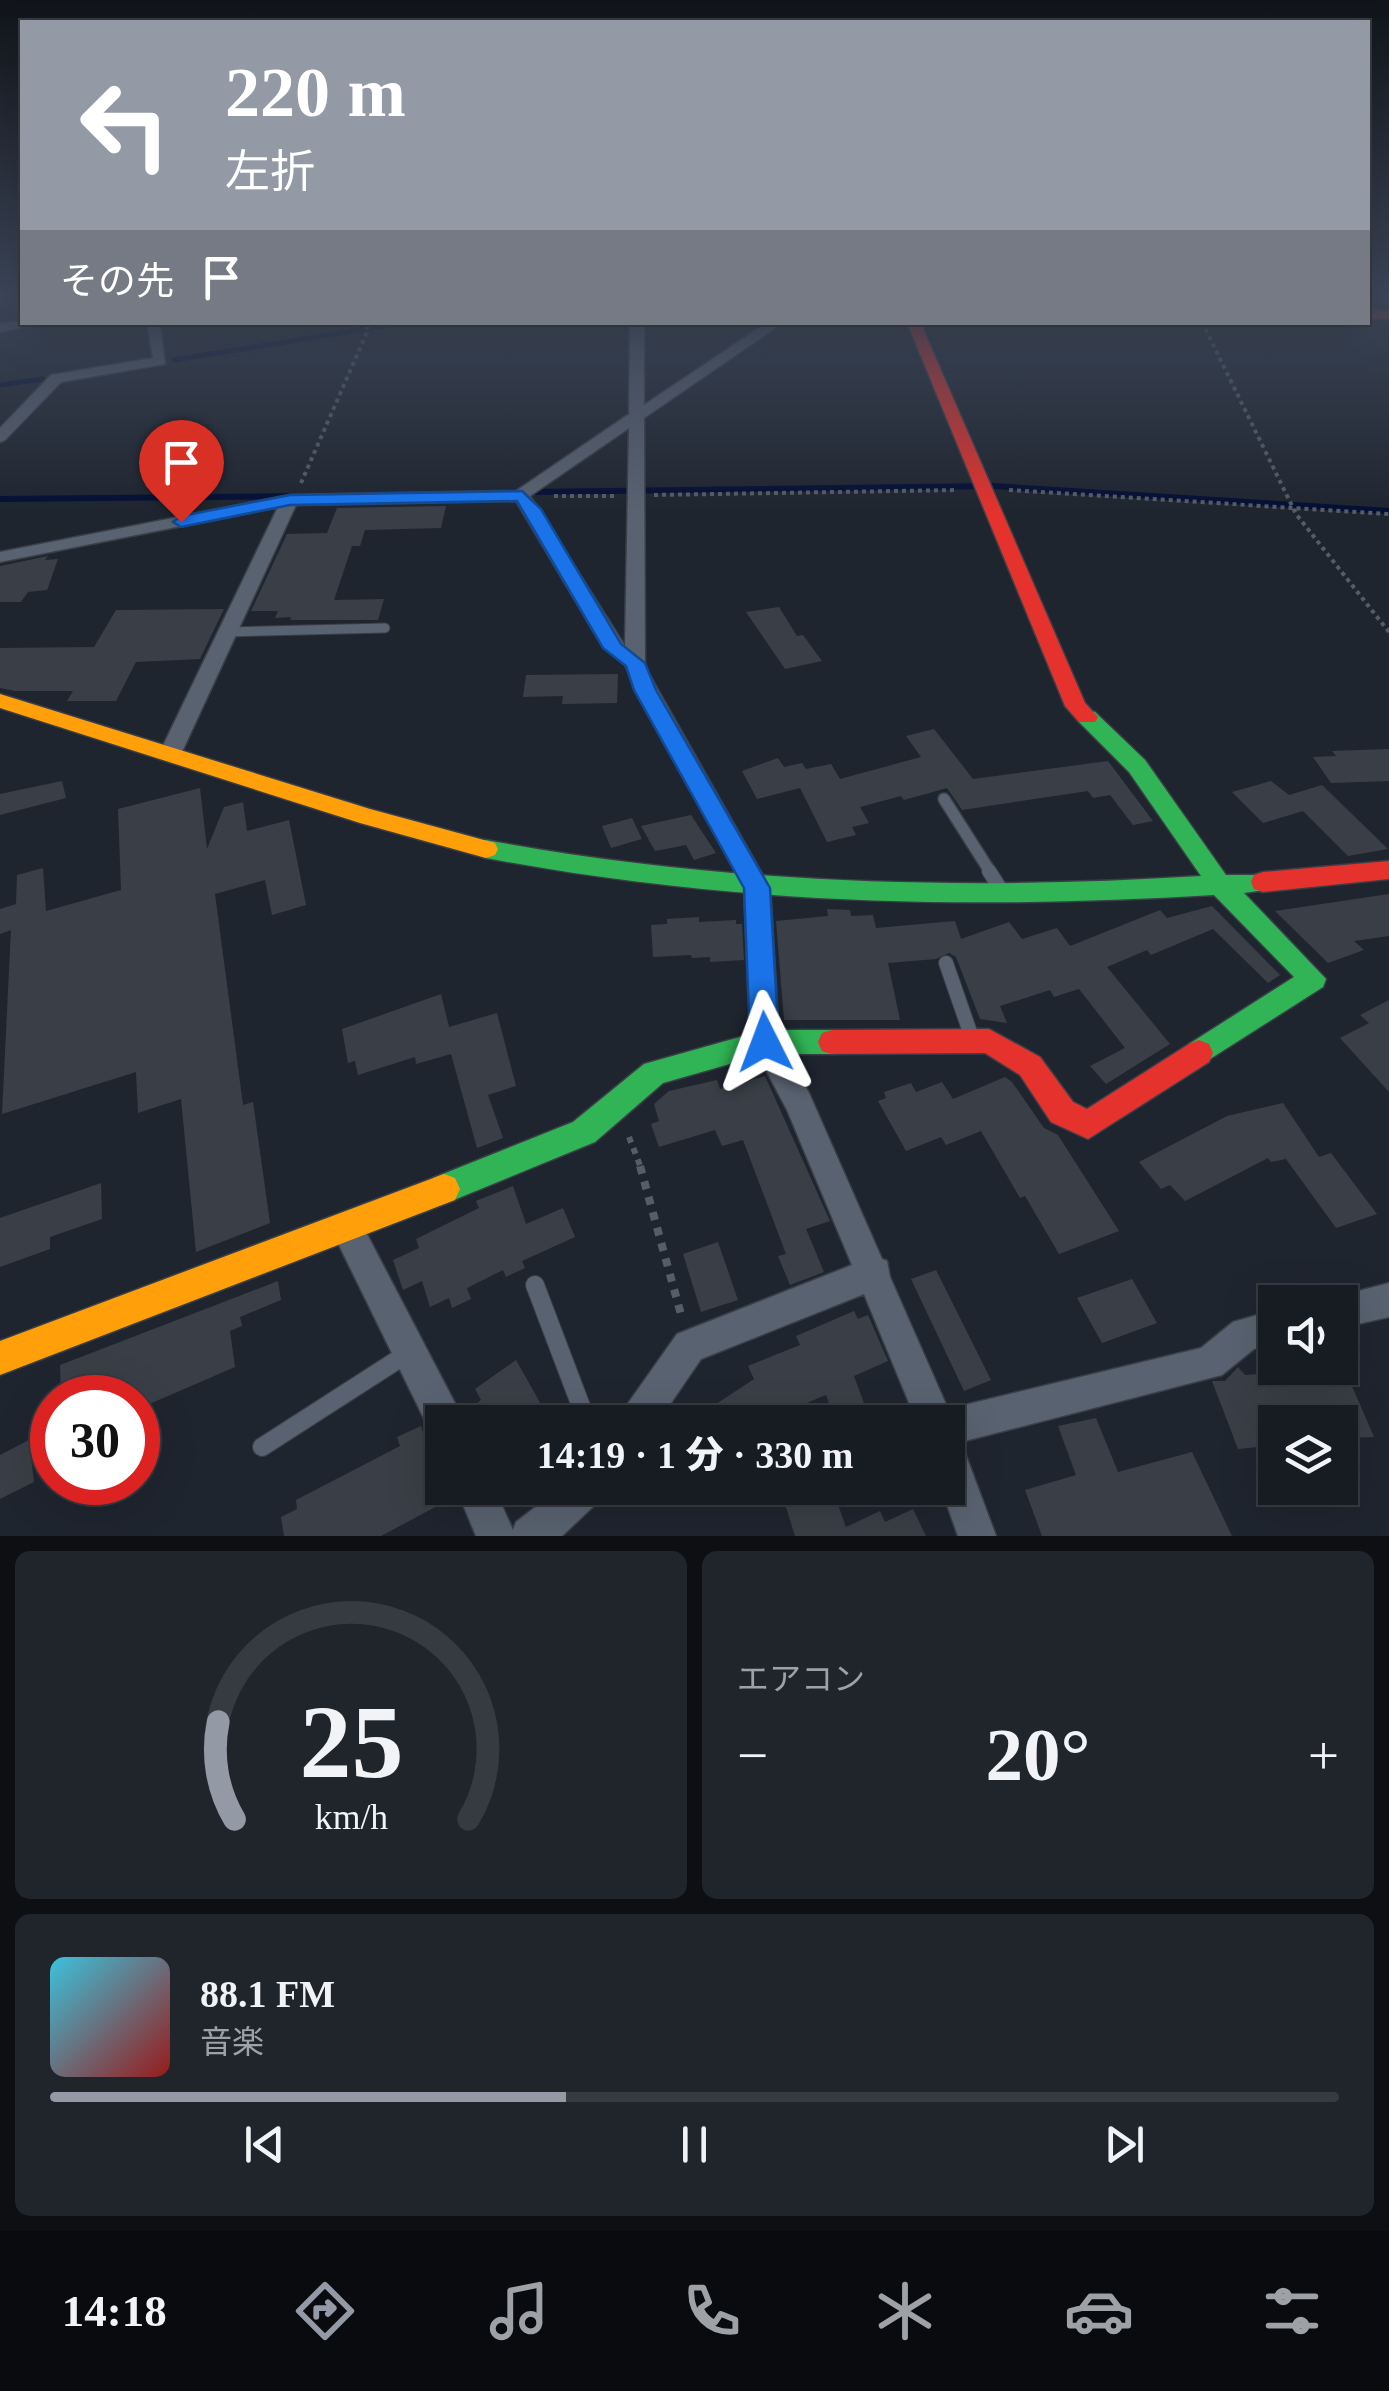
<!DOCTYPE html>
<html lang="ja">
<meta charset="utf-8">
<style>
:root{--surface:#171c23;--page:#20252b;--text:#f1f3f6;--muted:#9ea1a6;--line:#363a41;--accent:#9399a5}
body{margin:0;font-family:"Times New Roman","Noto Sans JP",serif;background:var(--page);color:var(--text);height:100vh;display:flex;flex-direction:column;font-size:38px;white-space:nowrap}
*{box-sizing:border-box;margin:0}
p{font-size:32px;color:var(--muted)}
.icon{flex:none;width:55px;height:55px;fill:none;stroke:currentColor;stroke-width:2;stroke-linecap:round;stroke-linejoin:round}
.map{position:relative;height:1536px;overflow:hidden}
.details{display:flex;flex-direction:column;gap:15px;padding:15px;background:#0d0f13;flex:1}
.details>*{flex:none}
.guide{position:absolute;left:20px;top:20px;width:1350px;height:305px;border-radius:0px;box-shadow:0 10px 40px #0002,0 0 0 2px var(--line);background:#9399a5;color:#fff;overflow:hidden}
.buttons{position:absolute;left:1258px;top:1285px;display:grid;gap:20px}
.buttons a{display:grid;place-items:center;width:100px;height:100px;border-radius:0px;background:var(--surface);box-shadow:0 10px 40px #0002,0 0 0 2px var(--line);font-size:50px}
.speed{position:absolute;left:30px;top:1375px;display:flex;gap:20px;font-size:50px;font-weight:700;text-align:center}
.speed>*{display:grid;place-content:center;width:130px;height:130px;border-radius:50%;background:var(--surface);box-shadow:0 10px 40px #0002,0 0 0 2px var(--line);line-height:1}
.speed .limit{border:15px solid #d22;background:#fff;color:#111}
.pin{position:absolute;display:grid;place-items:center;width:85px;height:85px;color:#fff;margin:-102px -42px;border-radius:50% 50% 50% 0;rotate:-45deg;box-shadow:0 0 10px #0007}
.pin .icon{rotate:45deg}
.me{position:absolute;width:110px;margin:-55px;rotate:357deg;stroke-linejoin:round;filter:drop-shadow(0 0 8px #0008)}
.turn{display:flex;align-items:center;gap:35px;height:210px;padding:0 40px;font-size:45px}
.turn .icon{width:130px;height:130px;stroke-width:2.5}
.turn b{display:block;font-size:70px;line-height:85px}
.then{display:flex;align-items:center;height:95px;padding:0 40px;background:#0003;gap:20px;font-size:38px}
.big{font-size:75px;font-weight:800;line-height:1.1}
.details .widget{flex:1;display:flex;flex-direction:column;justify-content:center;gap:15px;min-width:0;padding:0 35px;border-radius:15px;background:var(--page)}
.details .dial{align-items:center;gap:0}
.dial svg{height:260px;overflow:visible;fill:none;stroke:var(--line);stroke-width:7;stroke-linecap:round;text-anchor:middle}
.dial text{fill:var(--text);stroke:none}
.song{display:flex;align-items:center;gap:30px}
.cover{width:120px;height:120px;border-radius:15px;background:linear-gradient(135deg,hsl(190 70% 55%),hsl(0 70% 35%))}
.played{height:10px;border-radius:5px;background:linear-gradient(90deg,var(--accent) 40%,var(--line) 40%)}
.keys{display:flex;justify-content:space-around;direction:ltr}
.heat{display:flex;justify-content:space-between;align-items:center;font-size:55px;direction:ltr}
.details .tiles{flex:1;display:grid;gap:15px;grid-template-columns:1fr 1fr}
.widget:last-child{grid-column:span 2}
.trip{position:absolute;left:425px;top:1405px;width:540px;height:100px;border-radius:0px;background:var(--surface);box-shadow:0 10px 40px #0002,0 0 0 2px var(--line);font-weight:800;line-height:100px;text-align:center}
.tab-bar{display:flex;height:160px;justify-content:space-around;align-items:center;background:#090b0e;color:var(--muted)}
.tab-bar .icon{width:70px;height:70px}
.tab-bar .active{color:var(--accent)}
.tab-bar b{font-size:45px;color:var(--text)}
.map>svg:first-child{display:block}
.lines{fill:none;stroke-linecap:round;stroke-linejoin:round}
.stream-far1{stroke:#030e34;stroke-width:5}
.stream{stroke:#030e34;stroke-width:6}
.building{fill:#3a3f47}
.lane-far3-casing{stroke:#3a3f47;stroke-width:11}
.lane-far2-casing{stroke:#3a3f47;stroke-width:14}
.lane-far1-casing{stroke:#3a3f47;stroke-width:16}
.lane-casing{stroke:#3a3f47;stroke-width:20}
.street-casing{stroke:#3a3f47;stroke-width:3}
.fast-casing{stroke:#3a3f47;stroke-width:3}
.slow-casing{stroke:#3a3f47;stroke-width:3}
.jam-casing{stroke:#3a3f47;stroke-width:3}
.path-far2{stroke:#555d68;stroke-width:4;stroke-dasharray:4 4;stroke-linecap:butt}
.path-far1{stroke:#555d68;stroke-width:6;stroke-dasharray:6 6;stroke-linecap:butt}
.path{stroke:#555d68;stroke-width:8;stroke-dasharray:8 8;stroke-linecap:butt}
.lane-far3{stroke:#596270;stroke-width:9}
.lane-far2{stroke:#596270;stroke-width:11}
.lane-far1{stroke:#596270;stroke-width:14}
.lane{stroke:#596270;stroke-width:18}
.street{fill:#596270;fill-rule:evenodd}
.fast{fill:#30b455;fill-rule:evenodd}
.slow{fill:#ff9f0a;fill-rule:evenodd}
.jam{fill:#e5322d;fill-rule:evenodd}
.route{fill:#1a73e8;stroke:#114b97;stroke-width:2.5}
</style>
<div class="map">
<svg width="1389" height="1536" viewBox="0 0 1389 1536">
<rect width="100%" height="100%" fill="#1f252f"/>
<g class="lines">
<path class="stream-far1" d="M 174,360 L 408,322
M 0,385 L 43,379"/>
<path class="stream" d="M 529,492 L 994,486 L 1389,511
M 0,499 L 295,496"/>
</g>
<path class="building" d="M 446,506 L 441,528 L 365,530 L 360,546 L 352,546 L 334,600 L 384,599 L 378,620 L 290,620 L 291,617 L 275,618 L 278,611 L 251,611 L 287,534 L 327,533 L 337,508 Z
M 48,556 L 45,560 L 58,559 L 47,590 L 28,592 L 21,602 L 0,602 L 0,566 Z
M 779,607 L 797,636 L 803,635 L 822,661 L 785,669 L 746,612 Z
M 224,609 L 200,659 L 136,662 L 116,701 L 67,701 L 73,691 L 15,691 L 0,688 L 0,648 L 94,647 L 116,610 Z
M 618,674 L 617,703 L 562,704 L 563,696 L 523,697 L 526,675 Z
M 934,729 L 973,779 L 1108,761 L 1153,821 L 1133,825 L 1110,795 L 1093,798 L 1088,791 L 962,810 L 947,788 L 904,800 L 901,796 L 860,807 L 869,823 L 852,827 L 856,835 L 827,842 L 800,788 L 757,799 L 742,771 L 778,758 L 784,767 L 802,763 L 806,769 L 831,764 L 840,779 L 921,757 L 906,736 Z
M 1389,749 L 1389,781 L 1331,783 L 1313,757 L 1336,756 L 1332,751 Z
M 62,781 L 66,798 L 0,815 L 0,794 Z
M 1271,781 L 1289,795 L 1322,785 L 1388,849 L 1348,856 L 1303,811 L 1263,823 L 1232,792 Z
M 200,788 L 207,849 L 224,807 L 243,802 L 247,831 L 289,820 L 306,905 L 272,915 L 265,880 L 215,894 L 243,1105 L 253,1102 L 270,1223 L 196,1252 L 181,1099 L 138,1113 L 136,1072 L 2,1114 L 11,930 L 0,934 L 0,909 L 16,904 L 17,875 L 43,868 L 46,911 L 121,890 L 118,809 Z
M 691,815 L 716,853 L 694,860 L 686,845 L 655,851 L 641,826 Z
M 632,818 L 642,839 L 611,848 L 602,826 Z
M 1389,894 L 1389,936 L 1354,941 L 1364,950 L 1328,963 L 1275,911 Z
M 1212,906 L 1280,975 L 1268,983 L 1213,929 L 1151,955 L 1147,950 L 1107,967 L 1170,1044 L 1106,1084 L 1090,1066 L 1125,1048 L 1079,989 L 1054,997 L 1050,990 L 1000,1006 L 1007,1023 L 980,1019 L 956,957 L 949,953 L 936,959 L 888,963 L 900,1020 L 784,1020 L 776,921 L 828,916 L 827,909 L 850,910 L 851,916 L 873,915 L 876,928 L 955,921 L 961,939 L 1009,922 L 1022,939 L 1057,928 L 1070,946 L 1160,910 L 1167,918 Z
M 699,917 L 699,922 L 736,920 L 736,924 L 742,924 L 744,960 L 710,962 L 710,957 L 692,958 L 691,955 L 653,957 L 651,925 L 667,924 L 667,919 Z
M 441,994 L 449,1027 L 497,1013 L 516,1086 L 488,1095 L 503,1138 L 477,1148 L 451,1054 L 416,1064 L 415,1057 L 358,1075 L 355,1061 L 348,1063 L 342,1029 Z
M 1389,1000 L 1389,1092 L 1340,1038 L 1369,1023 L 1360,1015 Z
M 765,1076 L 830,1221 L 806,1229 L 824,1272 L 790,1285 L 778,1256 L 786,1254 L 743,1140 L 722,1146 L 715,1130 L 659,1147 L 651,1124 L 659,1121 L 654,1104 L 669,1091 L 717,1080 L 720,1089 Z
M 1005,1077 L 1012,1082 L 1044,1128 L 1058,1135 L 1119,1231 L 1059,1254 L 1025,1196 L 1020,1198 L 981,1131 L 946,1145 L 941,1137 L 906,1151 L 878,1101 L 886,1098 L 884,1092 L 911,1083 L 916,1092 L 942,1082 L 953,1099 Z
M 1283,1103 L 1319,1157 L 1331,1153 L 1377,1214 L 1336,1228 L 1286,1159 L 1271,1162 L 1268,1158 L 1185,1201 L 1170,1185 L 1161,1189 L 1139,1162 L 1227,1116 Z
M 101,1183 L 102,1219 L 50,1237 L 50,1249 L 0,1267 L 0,1218 Z
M 513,1186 L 526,1224 L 563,1208 L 575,1237 L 522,1261 L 525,1268 L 506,1277 L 503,1270 L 467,1288 L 471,1299 L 452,1308 L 449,1298 L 430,1307 L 422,1281 L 403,1290 L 393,1260 L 419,1248 L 416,1239 L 479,1208 L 476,1201 Z
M 718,1242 L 738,1300 L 701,1312 L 683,1254 Z
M 936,1270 L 991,1380 L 964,1391 L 911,1279 Z
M 1132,1279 L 1157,1323 L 1102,1343 L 1077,1298 Z
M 278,1281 L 281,1300 L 240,1317 L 242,1326 L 230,1331 L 235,1367 L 138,1409 L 138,1398 L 61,1398 L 60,1365 Z
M 854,1311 L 858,1319 L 868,1315 L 888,1361 L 854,1376 L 871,1422 L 836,1422 L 826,1395 L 761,1422 L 689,1422 L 754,1379 L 748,1366 L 800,1345 L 796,1336 Z
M 516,1360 L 542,1406 L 519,1422 L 478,1422 L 471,1408 L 481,1400 L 475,1389 Z
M 1238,1367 L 1245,1375 L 1344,1368 L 1374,1437 L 1349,1438 L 1342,1422 L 1275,1422 L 1275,1433 L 1264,1434 L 1268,1446 L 1238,1449 L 1212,1381 L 1225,1381 Z
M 1096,1418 L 1118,1472 L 1192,1452 L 1232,1536 L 1042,1536 L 1025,1490 L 1076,1475 L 1058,1426 Z
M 421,1426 L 443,1503 L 381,1536 L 284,1536 L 281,1517 L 297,1509 L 296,1500 L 400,1446 L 397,1437 Z
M 29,1440 L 34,1482 L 0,1499 L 0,1455 Z
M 780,1488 L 832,1488 L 846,1527 L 880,1511 L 885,1522 L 913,1509 L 926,1536 L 795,1536 Z"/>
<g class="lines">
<g class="lane-far3-casing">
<path id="lane-far3" d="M 227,632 L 385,628"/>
</g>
<g class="lane-far2-casing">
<path id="lane-far2" d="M 944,799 L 991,873"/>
</g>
<g class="lane-far1-casing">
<path id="lane-far1" d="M 989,871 L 1003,893
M 946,963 L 971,1035"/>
</g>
<g class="lane-casing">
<path id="lane" d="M 535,1285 L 587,1422
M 262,1447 L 405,1355"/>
</g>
<g class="street-casing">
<path id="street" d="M 22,321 L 45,322 L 0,332 L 0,324 Z
M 147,322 L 160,322 L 165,364 L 61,382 L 5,440 L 0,442 L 0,428 L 51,375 L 153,358 Z
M 630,322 L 644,322 L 644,405 L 768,322 L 784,322 L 644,418 L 645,667 L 770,888 L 779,1040 L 809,1093 L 882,1259 L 887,1261 L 890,1277 L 948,1409 L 1201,1348 L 1233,1322 L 1275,1310 L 1275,1344 L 1254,1349 L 1222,1375 L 961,1442 L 996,1536 L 958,1536 L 941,1488 L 948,1488 L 948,1422 L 917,1422 L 864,1294 L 701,1359 L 658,1422 L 619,1422 L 624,1409 L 677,1334 L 852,1265 L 787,1110 L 751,1042 L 744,888 L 625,665 L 603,647 L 516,501 L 296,505 L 181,754 L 170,762 L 159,754 L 278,507 L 0,562 L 0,552 L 290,495 L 516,491 L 629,414 ZM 629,428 L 625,646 L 530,496 Z
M 347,1212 L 358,1217 L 458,1409 L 463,1422 L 442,1422 L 442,1439 L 432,1435 L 336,1239 L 331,1228 L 336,1217 Z
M 1389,1283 L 1389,1317 L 1340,1328 L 1340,1302 L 1327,1302 L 1328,1299 Z
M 456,1488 L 494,1488 L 513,1530 L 516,1522 L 560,1488 L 605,1488 L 599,1501 L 562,1536 L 476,1536 Z"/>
</g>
<g class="fast-casing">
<path id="fast" d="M 1087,710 L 1095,712 L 1145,760 L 1226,875 L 1272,875 L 1275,882 L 1272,889 L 1244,893 L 1326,979 L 1323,987 L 1199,1066 L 1189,1062 L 1185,1053 L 1189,1044 L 1294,977 L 1214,895 C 967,910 730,904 486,858 L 477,855 L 474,849 L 477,843 L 486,840 C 723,884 960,891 1201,876 L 1129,772 L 1079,722 L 1076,717 L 1079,712 Z
M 765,1030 L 832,1030 L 842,1033 L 846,1042 L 842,1051 L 832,1054 L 765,1054 L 663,1083 L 595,1142 L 444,1204 L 433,1200 L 428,1189 L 433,1178 L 573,1122 L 644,1064 Z"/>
</g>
<g class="slow-casing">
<path id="slow" d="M 0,694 L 370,809 L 495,843 L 498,849 L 495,855 L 486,858 L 360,823 L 0,708 Z
M 444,1174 L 455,1178 L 460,1189 L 455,1200 L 0,1375 L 0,1341 Z"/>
</g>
<g class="jam-casing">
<path id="jam" d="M 1368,310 L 1389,311 L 1389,319 L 1368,318 Z
M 907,322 L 920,322 L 1085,703 L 1098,717 L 1095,722 L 1079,722 L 1065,706 Z
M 1389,861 L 1389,879 L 1263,892 L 1254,889 L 1251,882 L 1254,875 L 1263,872 Z
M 989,1029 L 1040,1057 L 1073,1102 L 1087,1109 L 1189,1044 L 1199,1040 L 1209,1044 L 1213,1053 L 1209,1062 L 1088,1139 L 1051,1122 L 1020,1075 L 985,1053 L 832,1054 L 822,1051 L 818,1042 L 822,1033 L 832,1030 Z"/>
</g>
<path class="path-far2" d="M 1202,322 L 1296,514 L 1389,632
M 301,483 L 368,330 L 365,322
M 1009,490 L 1389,514
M 654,495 L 958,490
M 554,496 L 618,496"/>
<path class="path-far1" d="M 629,1137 L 641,1168"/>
<path class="path" d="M 640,1166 L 682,1318"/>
<use href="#lane-far3" class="lane-far3"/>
<use href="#lane-far2" class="lane-far2"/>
<use href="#lane-far1" class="lane-far1"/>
<use href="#lane" class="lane"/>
<use href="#street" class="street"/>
<use href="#fast" class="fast"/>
<use href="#slow" class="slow"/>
<use href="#jam" class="jam"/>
</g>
<linearGradient id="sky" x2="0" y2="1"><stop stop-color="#11141a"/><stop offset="0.58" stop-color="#3c4658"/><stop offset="1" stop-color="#3c4658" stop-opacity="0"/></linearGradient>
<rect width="1389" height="513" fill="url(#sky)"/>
<path class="route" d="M 522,491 L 541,509 L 621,644 L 645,663 L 656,690 L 770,888 L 779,1042 L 775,1050 L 765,1054 L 755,1050 L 750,1042 L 744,888 L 634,690 L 626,666 L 603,648 L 517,501 L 290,505 L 181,527 L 173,522 L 181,516 L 290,495 Z"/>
</svg>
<div class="buttons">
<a><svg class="icon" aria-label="sound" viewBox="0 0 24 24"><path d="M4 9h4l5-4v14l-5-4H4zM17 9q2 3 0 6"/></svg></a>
<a><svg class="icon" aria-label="layers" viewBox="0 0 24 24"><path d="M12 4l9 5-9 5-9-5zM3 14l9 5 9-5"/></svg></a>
</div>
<div class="speed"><div class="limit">30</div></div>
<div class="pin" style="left:181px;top:522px;background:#d93025"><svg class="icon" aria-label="arrive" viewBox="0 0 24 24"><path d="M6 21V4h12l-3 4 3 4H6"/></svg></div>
<svg class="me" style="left:765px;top:1042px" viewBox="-20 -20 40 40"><path d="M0-17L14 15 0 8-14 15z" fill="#1a73e8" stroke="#fff" stroke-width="4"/></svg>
<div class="trip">14:19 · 1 分 · 330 m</div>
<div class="guide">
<div class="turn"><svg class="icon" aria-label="left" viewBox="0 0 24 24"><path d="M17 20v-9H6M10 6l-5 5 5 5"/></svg><div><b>220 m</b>左折</div></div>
<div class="then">その先<svg class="icon" aria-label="arrive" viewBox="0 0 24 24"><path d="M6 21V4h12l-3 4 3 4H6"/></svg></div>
</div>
</div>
<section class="details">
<div class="tiles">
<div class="widget dial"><svg viewBox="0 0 100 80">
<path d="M14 69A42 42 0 1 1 86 69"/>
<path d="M14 69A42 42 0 0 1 9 39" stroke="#9399a5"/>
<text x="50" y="56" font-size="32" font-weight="700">25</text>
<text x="50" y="72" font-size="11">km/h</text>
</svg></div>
<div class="widget"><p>エアコン</p>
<div class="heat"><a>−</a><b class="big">20°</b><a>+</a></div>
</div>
<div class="widget">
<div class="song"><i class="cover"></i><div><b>88.1 FM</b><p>音楽</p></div></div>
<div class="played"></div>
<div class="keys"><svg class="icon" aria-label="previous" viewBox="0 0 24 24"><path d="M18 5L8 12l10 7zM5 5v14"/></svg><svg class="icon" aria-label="pause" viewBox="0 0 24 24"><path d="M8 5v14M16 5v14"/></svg><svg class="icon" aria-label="next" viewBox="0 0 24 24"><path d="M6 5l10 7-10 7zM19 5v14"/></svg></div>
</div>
</div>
</section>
<nav class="tab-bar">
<b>14:18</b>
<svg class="icon active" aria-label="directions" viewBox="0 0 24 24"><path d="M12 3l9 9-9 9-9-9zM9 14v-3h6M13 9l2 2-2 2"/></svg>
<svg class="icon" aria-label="music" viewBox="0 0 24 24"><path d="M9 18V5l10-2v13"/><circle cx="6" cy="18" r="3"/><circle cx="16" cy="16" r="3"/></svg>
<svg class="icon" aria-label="phone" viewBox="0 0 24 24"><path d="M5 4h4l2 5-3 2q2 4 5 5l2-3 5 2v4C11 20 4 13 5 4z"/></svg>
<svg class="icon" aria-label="climate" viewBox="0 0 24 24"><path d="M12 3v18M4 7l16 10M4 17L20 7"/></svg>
<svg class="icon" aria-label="car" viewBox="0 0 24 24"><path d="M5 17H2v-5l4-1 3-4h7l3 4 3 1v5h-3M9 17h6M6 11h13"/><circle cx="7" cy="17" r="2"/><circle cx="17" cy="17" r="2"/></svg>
<svg class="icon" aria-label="filters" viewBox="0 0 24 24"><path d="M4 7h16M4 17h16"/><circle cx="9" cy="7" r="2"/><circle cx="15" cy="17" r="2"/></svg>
</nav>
